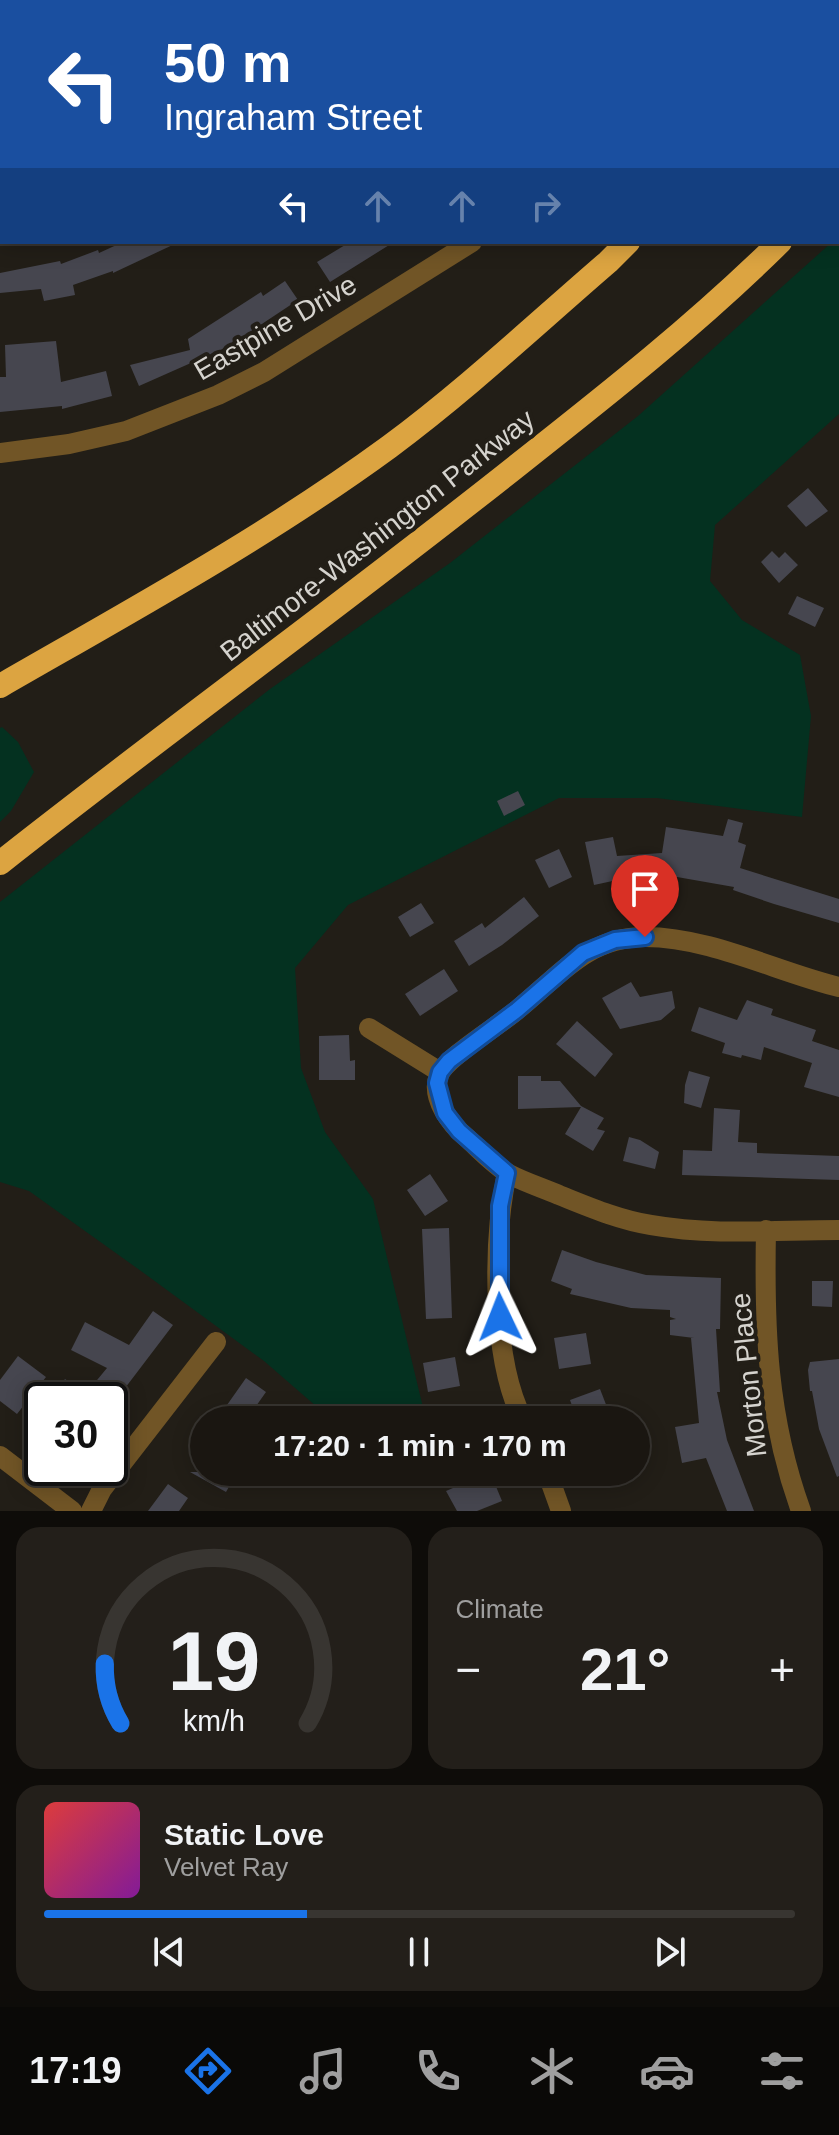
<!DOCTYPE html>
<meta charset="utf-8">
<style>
:root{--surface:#1a1611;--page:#231f1a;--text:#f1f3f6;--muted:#9f9f9f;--line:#383531;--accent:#1a73e8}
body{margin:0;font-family:Helvetica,sans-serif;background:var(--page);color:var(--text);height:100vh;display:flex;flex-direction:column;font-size:30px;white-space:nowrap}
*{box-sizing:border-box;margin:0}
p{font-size:26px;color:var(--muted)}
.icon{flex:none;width:44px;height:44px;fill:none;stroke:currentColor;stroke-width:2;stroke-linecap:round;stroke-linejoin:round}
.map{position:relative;height:1511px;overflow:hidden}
.panel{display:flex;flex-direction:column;gap:16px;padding:16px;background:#0e0c09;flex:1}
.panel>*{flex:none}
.banner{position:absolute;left:0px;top:0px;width:840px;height:244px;box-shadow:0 4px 20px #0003,0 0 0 2px var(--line);background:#1a4fa0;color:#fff;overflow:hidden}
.speed{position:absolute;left:24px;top:1382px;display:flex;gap:16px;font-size:40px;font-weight:700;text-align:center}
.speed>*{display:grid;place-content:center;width:104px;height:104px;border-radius:50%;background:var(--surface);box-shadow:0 4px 20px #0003,0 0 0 2px var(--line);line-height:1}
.speed .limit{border:4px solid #111;border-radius:12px;background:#fff;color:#111}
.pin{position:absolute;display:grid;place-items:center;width:68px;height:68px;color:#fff;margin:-82px -34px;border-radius:50% 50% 50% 0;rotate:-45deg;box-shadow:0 0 8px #0007}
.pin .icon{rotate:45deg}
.me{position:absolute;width:88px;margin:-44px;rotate:358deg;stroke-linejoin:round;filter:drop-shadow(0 0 6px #0008)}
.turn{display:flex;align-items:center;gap:28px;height:168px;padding:0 32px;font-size:36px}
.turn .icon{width:104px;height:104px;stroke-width:2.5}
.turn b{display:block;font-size:56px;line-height:68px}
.lanes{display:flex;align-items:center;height:76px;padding:0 32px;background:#0003;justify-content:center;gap:40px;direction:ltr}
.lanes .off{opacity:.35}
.big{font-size:60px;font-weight:800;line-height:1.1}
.panel .tile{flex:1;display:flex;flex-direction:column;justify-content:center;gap:12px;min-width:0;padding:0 28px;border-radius:24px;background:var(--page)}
.panel .dial{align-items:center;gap:0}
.dial svg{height:208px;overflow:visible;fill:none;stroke:var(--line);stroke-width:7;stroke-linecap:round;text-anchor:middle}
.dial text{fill:var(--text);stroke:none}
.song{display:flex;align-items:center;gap:24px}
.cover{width:96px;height:96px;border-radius:12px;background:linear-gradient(135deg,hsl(0 70% 55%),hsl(290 70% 35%))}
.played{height:8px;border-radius:4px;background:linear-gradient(90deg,var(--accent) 35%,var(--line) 35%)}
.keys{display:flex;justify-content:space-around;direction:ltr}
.heat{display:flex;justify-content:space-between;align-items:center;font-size:44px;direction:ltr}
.panel .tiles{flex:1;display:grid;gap:16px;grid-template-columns:1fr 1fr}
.tile:last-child{grid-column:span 2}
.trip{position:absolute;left:190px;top:1406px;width:460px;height:80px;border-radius:40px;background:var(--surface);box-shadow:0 4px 20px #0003,0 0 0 2px var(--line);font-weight:800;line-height:80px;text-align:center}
.menu{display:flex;height:128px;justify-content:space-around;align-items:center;background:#0a0907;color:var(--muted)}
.menu .icon{width:56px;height:56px}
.menu .current{color:var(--accent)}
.menu b{font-size:36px;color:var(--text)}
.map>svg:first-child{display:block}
.green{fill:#043120}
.building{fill:#46464f}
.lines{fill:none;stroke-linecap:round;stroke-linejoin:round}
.minor{stroke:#715526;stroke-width:20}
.motorway{stroke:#dca441;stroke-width:24}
.route-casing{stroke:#114b97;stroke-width:20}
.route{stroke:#1a73e8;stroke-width:14}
.labels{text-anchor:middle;stroke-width:8;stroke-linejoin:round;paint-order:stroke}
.street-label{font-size:28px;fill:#d5d3ce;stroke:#221e17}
</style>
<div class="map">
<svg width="839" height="1511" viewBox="0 0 839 1511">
<rect width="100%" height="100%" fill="#221e17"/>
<path class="green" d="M 839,235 L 839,414 L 715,525 L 710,581 L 742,620 L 800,655 L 811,716 L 802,817 L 657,798 L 559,798 L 348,905 L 295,968 L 301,1068 L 325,1132 L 373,1199 L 426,1420 L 332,1420 L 264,1361 L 141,1271 L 29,1191 L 0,1182 L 0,902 L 270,689 L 450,563 L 638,416 L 832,242 L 838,242 Z
M 2,727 L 18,742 L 34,772 L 11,811 L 0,822 L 0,728 Z"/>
<path class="building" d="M 123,242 L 179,242 L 113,273 L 113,271 L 73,285 L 75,295 L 44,301 L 41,289 L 0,293 L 0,273 L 60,261 L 61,264 L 98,250 L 99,253 Z
M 350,242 L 394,242 L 330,282 L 317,262 Z
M 285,281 L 298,300 L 227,347 L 139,386 L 130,365 L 190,350 L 188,339 L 261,292 L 263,296 Z
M 56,341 L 61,382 L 106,371 L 112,396 L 62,409 L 62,406 L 0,412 L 0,377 L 6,377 L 5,345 Z
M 808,488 L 828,511 L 806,527 L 787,506 Z
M 772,551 L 779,558 L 785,552 L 798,565 L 779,583 L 761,562 Z
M 797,596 L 824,608 L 815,627 L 788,614 Z
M 518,791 L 525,805 L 504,816 L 497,801 Z
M 728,819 L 743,823 L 738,842 L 746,845 L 740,868 L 839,899 L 839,923 L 774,904 L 733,890 L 734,887 L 677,877 L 646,878 L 645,874 L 594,885 L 585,842 L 613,837 L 617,856 L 662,853 L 666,827 L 723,836 Z
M 559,849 L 572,877 L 549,888 L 535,860 Z
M 524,897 L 539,916 L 502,945 L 469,966 L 454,941 L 482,923 L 485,928 Z
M 421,903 L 434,923 L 410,937 L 398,917 Z
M 444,969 L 458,991 L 420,1016 L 405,994 Z
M 631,982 L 640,997 L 672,991 L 675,1008 L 661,1020 L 620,1029 L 602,998 Z
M 747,1000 L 773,1009 L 771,1015 L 816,1030 L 812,1041 L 839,1050 L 839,1097 L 804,1087 L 812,1063 L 764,1047 L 761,1060 L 742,1055 L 741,1058 L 722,1053 L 725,1043 L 691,1031 L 699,1007 L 737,1020 Z
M 577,1021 L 613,1054 L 595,1077 L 556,1044 Z
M 349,1035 L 350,1061 L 355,1060 L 355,1080 L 319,1080 L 319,1036 Z
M 689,1071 L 710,1077 L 701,1108 L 684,1103 L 685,1085 Z
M 518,1076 L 541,1076 L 541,1081 L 560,1081 L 581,1106 L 604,1118 L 597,1129 L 605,1131 L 593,1151 L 565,1134 L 581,1107 L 518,1109 Z
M 714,1108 L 740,1110 L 738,1142 L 757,1143 L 757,1153 L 839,1156 L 839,1180 L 682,1175 L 683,1150 L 712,1151 Z
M 629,1137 L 640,1140 L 659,1152 L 655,1169 L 623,1161 Z
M 430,1174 L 448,1201 L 425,1216 L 407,1190 Z
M 449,1228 L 452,1318 L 426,1319 L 422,1229 Z
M 562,1250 L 596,1262 L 646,1275 L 721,1278 L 720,1329 L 716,1329 L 720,1392 L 717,1392 L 727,1440 L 754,1511 L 727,1511 L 706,1458 L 682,1463 L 675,1427 L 699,1423 L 691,1338 L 694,1338 L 670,1335 L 670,1320 L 676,1319 L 670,1317 L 670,1310 L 631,1308 L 570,1294 L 572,1289 L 551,1281 Z
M 812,1281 L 833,1281 L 832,1307 L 812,1306 Z
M 153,1311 L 173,1325 L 116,1400 L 100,1400 L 88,1391 L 107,1368 L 71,1350 L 85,1322 L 129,1345 Z
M 586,1333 L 591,1364 L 559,1369 L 554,1338 Z
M 18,1356 L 46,1377 L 17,1414 L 0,1401 L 0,1380 Z
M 455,1357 L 460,1386 L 428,1392 L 423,1363 Z
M 839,1359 L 839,1476 L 837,1477 L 819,1429 L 812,1391 L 810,1391 L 808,1370 L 810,1362 Z
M 246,1378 L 266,1392 L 247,1419 L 227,1405 Z
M 65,1379 L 95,1400 L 50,1400 Z
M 600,1389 L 612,1420 L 577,1420 L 570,1400 Z
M 190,1472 L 224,1472 L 234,1478 L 226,1492 Z
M 490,1472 L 502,1501 L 477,1511 L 457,1511 L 446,1491 Z
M 168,1484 L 188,1498 L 179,1511 L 148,1511 Z"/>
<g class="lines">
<path class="minor" d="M 404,2 L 405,0
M 618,2 L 618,0
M 0,222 L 2,222
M 0,453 L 69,444 L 126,431 L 218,395 L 264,372 L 472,242
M 839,987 C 777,972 710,937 645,937 C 587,937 559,976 517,1010 C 500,1025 446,1057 439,1075 C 430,1098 451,1125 467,1138 C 480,1150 494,1165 509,1174 C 524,1182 543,1188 559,1195 C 589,1207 619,1220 651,1225 C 713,1236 777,1230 839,1230
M 369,1028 L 440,1072
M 507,1173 C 493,1240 491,1358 523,1420
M 766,1230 C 764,1329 767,1417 801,1511
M 0,1456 L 72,1511
M 547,1472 L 561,1511
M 91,1511 L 102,1489 L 216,1342"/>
<path class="motorway" d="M 813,2 L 815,0
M 836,2 L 838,0
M 838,184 L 839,183
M 0,686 C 132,610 266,537 389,447 C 466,390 536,324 608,262 L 628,242
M 0,863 C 171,728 347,601 518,465 C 608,394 698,323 780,242"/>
</g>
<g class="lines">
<g class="route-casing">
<path id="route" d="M 500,1317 L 500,1206 L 507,1173 L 459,1131 L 445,1113 L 437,1083 L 440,1072 L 449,1061 L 517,1010 L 583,953 L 615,940 L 645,937"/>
</g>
<use href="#route" class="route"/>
</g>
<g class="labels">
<g class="street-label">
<text transform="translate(275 327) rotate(-30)" y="10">Eastpine Drive</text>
<text transform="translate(377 535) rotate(-38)" y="10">Baltimore-Washington Parkway</text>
<text transform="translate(748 1375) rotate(-96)" y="10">Morton Place</text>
</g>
</g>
</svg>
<div class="speed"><div class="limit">30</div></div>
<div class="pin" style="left:645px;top:937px;background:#d93025"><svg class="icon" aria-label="arrive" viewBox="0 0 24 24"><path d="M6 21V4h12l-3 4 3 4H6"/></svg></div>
<svg class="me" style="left:500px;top:1317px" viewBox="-20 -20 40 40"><path d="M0-17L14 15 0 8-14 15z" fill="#1a73e8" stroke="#fff" stroke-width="4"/></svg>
<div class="trip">17:20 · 1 min · 170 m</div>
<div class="banner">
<div class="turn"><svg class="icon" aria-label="left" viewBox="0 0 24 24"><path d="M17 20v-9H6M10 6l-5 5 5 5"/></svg><div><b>50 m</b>Ingraham Street</div></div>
<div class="lanes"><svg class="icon" aria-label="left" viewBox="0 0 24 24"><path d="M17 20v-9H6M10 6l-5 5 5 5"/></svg><svg class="icon off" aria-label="ahead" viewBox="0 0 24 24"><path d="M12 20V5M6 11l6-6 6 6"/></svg><svg class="icon off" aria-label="ahead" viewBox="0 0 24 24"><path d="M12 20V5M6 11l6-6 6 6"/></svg><svg class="icon off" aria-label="right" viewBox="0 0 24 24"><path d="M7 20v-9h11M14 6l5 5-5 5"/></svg></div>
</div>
</div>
<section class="panel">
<div class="tiles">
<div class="tile dial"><svg viewBox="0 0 100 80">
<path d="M14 69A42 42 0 1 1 86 69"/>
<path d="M14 69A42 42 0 0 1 8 46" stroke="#1a73e8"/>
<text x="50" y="56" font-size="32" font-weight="700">19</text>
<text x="50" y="72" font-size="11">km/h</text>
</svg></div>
<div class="tile"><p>Climate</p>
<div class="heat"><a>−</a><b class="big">21°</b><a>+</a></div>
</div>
<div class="tile">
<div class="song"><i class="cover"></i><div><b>Static Love</b><p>Velvet Ray</p></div></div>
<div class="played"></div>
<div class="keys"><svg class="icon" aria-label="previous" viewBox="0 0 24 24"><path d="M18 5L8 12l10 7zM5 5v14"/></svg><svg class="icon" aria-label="pause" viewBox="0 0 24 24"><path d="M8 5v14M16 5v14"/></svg><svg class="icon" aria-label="next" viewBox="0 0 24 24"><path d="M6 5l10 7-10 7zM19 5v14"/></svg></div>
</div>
</div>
</section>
<nav class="menu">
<b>17:19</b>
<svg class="icon current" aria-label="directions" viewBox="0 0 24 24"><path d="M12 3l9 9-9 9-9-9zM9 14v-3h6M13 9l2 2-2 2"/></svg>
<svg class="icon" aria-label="music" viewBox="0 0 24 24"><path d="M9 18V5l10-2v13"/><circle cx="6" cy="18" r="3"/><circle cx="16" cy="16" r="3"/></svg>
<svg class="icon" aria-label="phone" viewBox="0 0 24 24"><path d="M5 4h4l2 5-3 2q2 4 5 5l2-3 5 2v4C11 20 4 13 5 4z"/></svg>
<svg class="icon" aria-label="climate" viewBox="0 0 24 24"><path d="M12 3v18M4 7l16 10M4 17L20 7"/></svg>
<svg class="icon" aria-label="car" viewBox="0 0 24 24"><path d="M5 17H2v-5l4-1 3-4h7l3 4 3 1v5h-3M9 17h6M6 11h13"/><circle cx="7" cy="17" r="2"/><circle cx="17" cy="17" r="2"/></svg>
<svg class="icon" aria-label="filters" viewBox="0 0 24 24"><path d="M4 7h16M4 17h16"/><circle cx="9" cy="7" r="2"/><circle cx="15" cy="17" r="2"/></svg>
</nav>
